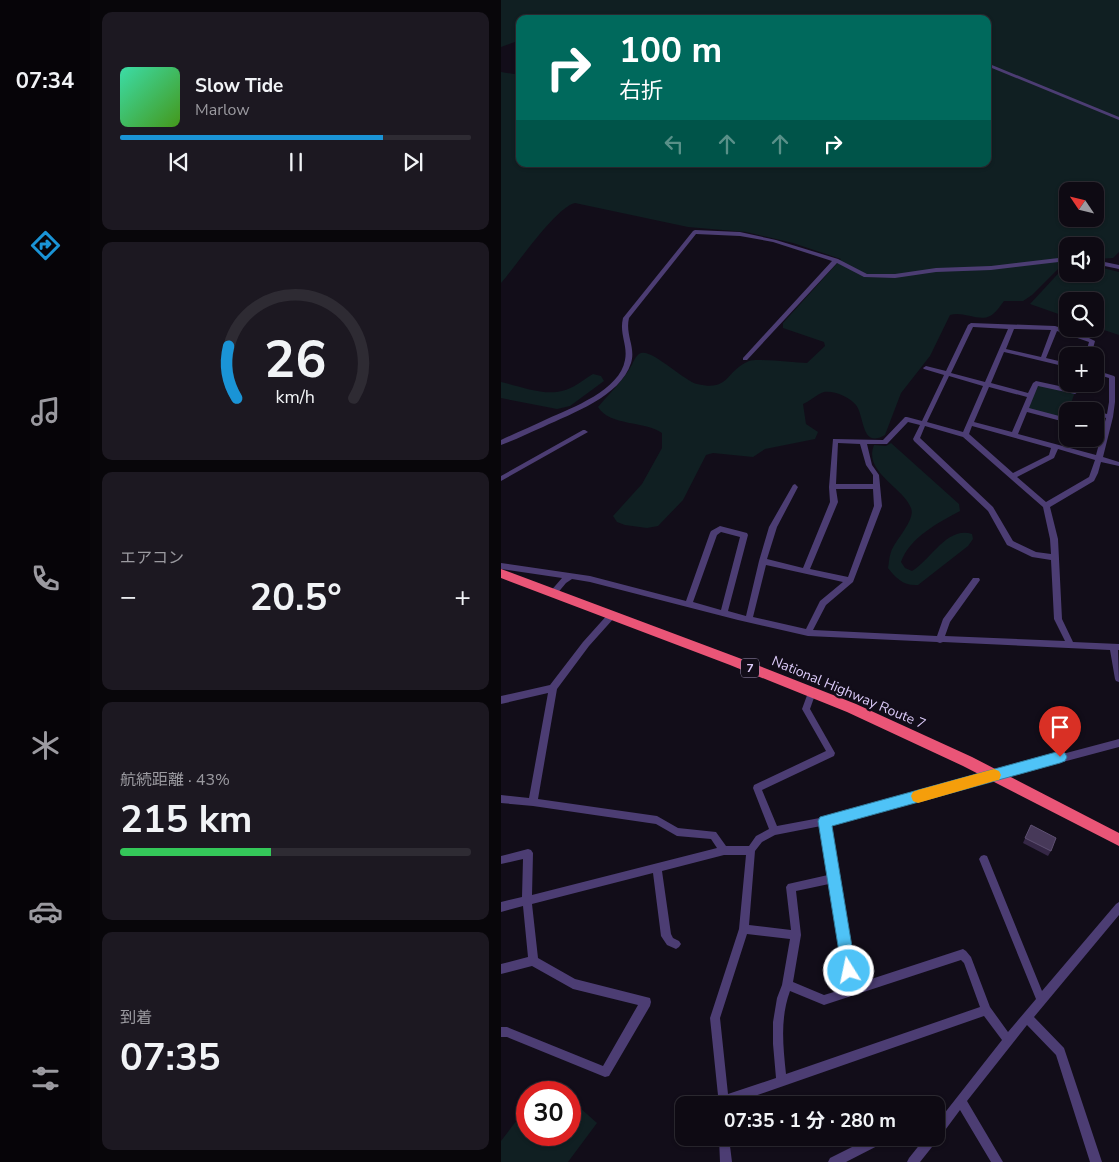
<!DOCTYPE html>
<html lang="ja">
<meta charset="utf-8">
<style>
:root{--surface:#0e0a13;--page:#1c1821;--text:#f1f3f6;--muted:#9b9aa0;--line:#2e2b33;--accent:#1a94d6}
body{margin:0;font-family:"Nunito Sans","Noto Sans JP",sans-serif;background:var(--page);color:var(--text);height:100vh;display:flex;flex-direction:column;font-size:19px;white-space:nowrap}
*{box-sizing:border-box;margin:0}
p{font-size:16px;color:var(--muted)}
.icon{flex:none;width:28px;height:28px;fill:none;stroke:currentColor;stroke-width:2;stroke-linecap:round;stroke-linejoin:round}
.map{position:relative;flex:1;overflow:hidden}
.details{display:flex;flex-direction:column;gap:12px;padding:12px;background:#08060a;width:411px}
.details>*{flex:none}
.banner{position:absolute;left:15px;top:15px;width:475px;height:152px;border-radius:10px;box-shadow:0 1px 4px #0004,0 0 0 1px var(--line);background:#00695c;color:#fff;overflow:hidden}
.needle{width:32px;rotate:305deg}
.fabs{position:absolute;left:558px;top:182px;display:grid;gap:10px}
.fabs a{display:grid;place-items:center;width:45px;height:45px;border-radius:10px;background:var(--surface);box-shadow:0 1px 4px #0004,0 0 0 1px var(--line);font-size:25px}
.speed{position:absolute;left:15px;top:1081px;display:flex;gap:10px;font-size:25px;font-weight:700;text-align:center}
.speed>*{display:grid;place-content:center;width:65px;height:65px;border-radius:50%;background:var(--surface);box-shadow:0 1px 4px #0004,0 0 0 1px var(--line);line-height:1}
.speed .limit{border:8px solid #d22;background:#fff;color:#111}
.pin{position:absolute;display:grid;place-items:center;width:42px;height:42px;color:#fff;margin:-51px -21px;border-radius:50% 50% 50% 0;rotate:-45deg;box-shadow:0 0 5px #0007}
.pin .icon{rotate:45deg}
.me{position:absolute;width:55px;margin:-28px;rotate:350deg;stroke-linejoin:round;filter:drop-shadow(0 0 4px #0008)}
.turn{display:flex;align-items:center;gap:18px;height:105px;padding:0 20px;font-size:22px}
.turn .icon{width:65px;height:65px;stroke-width:2.5}
.turn b{display:block;font-size:35px;line-height:42px}
.lanes{display:flex;align-items:center;height:48px;padding:0 20px;background:#0003;justify-content:center;gap:25px;direction:ltr}
.lanes .off{opacity:.35}
.big{font-size:38px;font-weight:700;line-height:1.1}
.details .card{flex:1;display:flex;flex-direction:column;justify-content:center;gap:8px;min-width:0;padding:0 18px;border-radius:10px;background:var(--page)}
.details .dial{align-items:center;gap:0}
.dial svg{height:130px;overflow:visible;fill:none;stroke:var(--line);stroke-width:7;stroke-linecap:round;text-anchor:middle}
.dial text{fill:var(--text);stroke:none}
.song{display:flex;align-items:center;gap:15px}
.cover{width:60px;height:60px;border-radius:8px;background:linear-gradient(135deg,hsl(160 70% 55%),hsl(100 70% 35%))}
.played{height:5px;border-radius:2px;background:linear-gradient(90deg,var(--accent) 75%,var(--line) 75%)}
.keys{display:flex;justify-content:space-around;direction:ltr}
.heat{display:flex;justify-content:space-between;align-items:center;font-size:28px;direction:ltr}
.charge{height:8px;border-radius:4px;background:linear-gradient(90deg,#34c759 43%,var(--line) 0)}
.trip{position:absolute;left:174px;top:1096px;width:270px;height:50px;border-radius:10px;background:var(--surface);box-shadow:0 1px 4px #0004,0 0 0 1px var(--line);font-weight:700;line-height:50px;text-align:center}
main{display:flex;flex:1;min-height:0}
.menu{display:flex;flex-direction:column;width:90px;justify-content:space-around;align-items:center;background:#060408;color:var(--muted)}
.menu .icon{width:35px;height:35px}
.menu .current{color:var(--accent)}
.menu b{font-size:22px;color:var(--text)}
.map>svg:first-child{display:block}
.green{fill:#101f22;fill-rule:evenodd}
.lines{fill:none;stroke-linecap:round;stroke-linejoin:round}
.minor{fill:#4c3d73;fill-rule:evenodd}
.highway{fill:#ea5577;fill-rule:evenodd}
.wall{fill:#352746}
.building{fill:#473959;stroke:#5e5072}
.route{fill:#4fc3f7;stroke:#337fa1}
.slow{fill:#f59e0b}
.labels{text-anchor:middle;stroke-width:5;stroke-linejoin:round;paint-order:stroke}
.shield{fill:#120d19;stroke:#9f92b6;stroke-width:1}
.shield-label{font-size:12px;font-weight:bold;fill:#dccbf9}
.street-label{font-size:14px;fill:#dccbf9;stroke:#120d19}
</style>
<main>
<nav class="menu">
<b>07:34</b>
<svg class="icon current" aria-label="directions" viewBox="0 0 24 24"><path d="M12 3l9 9-9 9-9-9zM9 14v-3h6M13 9l2 2-2 2"/></svg>
<svg class="icon" aria-label="music" viewBox="0 0 24 24"><path d="M9 18V5l10-2v13"/><circle cx="6" cy="18" r="3"/><circle cx="16" cy="16" r="3"/></svg>
<svg class="icon" aria-label="phone" viewBox="0 0 24 24"><path d="M5 4h4l2 5-3 2q2 4 5 5l2-3 5 2v4C11 20 4 13 5 4z"/></svg>
<svg class="icon" aria-label="climate" viewBox="0 0 24 24"><path d="M12 3v18M4 7l16 10M4 17L20 7"/></svg>
<svg class="icon" aria-label="car" viewBox="0 0 24 24"><path d="M5 17H2v-5l4-1 3-4h7l3 4 3 1v5h-3M9 17h6M6 11h13"/><circle cx="7" cy="17" r="2"/><circle cx="17" cy="17" r="2"/></svg>
<svg class="icon" aria-label="filters" viewBox="0 0 24 24"><path d="M4 7h16M4 17h16"/><circle cx="9" cy="7" r="2"/><circle cx="15" cy="17" r="2"/></svg>
</nav>
<section class="details">
<div class="card">
<div class="song"><i class="cover"></i><div><b>Slow Tide</b><p>Marlow</p></div></div>
<div class="played"></div>
<div class="keys"><svg class="icon" aria-label="previous" viewBox="0 0 24 24"><path d="M18 5L8 12l10 7zM5 5v14"/></svg><svg class="icon" aria-label="pause" viewBox="0 0 24 24"><path d="M8 5v14M16 5v14"/></svg><svg class="icon" aria-label="next" viewBox="0 0 24 24"><path d="M6 5l10 7-10 7zM19 5v14"/></svg></div>
</div>
<div class="card dial"><svg viewBox="0 0 100 80">
<path d="M14 69A42 42 0 1 1 86 69"/>
<path d="M14 69A42 42 0 0 1 9 37" stroke="#1a94d6"/>
<text x="50" y="56" font-size="32" font-weight="700">26</text>
<text x="50" y="72" font-size="11">km/h</text>
</svg></div>
<div class="card"><p>エアコン</p>
<div class="heat"><a>−</a><b class="big">20.5°</b><a>+</a></div>
</div>
<div class="card"><p>航続距離 · 43%</p><b class="big">215 km</b><div class="charge"></div></div>
<div class="card"><p>到着</p><b class="big">07:35</b></div>
</section>
<div class="map">
<svg width="618" height="1162" viewBox="0 0 618 1162">
<rect width="100%" height="100%" fill="#120d19"/>
<path class="green" d="M 0,0 L 618,0 L 618,252 L 612,258 L 594,259 L 594,246 L 566,246 L 566,260 L 531,295 L 522,301 L 503,301 C 499,306 495,313 489,316 C 478,322 462,311 449,315 L 429,356 L 400,393 L 384,435 C 360,449 364,417 355,405 C 349,397 332,390 323,392 C 316,394 309,401 302,404 L 305,424 L 317,432 L 314,439 L 264,449 L 252,457 L 212,453 L 205,455 L 182,500 L 157,526 L 146,528 L 124,525 L 116,522 L 112,516 L 141,484 L 161,448 L 161,433 C 145,421 108,426 97,407 C 107,395 121,382 129,368 C 132,364 134,355 140,353 C 151,349 182,380 196,384 C 229,392 224,371 248,361 C 257,358 293,363 306,363 L 324,346 L 323,342 L 282,328 L 282,323 L 340,259 L 292,243 L 245,232 L 187,227 L 74,203 C 55,207 15,266 0,283 L 0,72 L 19,75 L 19,164 L 486,164 L 486,19 L 19,19 L 19,40 L 0,47 ZM 566,191 L 594,191 L 594,219 L 566,219 Z
M 566,264 L 566,274 L 594,274 L 594,266 L 618,272 L 618,335 L 594,327 L 594,301 L 566,301 L 566,317 L 529,304 Z
M 92,374 L 100,376 L 103,381 L 69,406 L 56,409 L 0,398 L 0,382 C 18,386 43,396 61,391 C 73,388 82,380 92,374 Z
M 535,383 L 574,392 L 564,420 L 524,409 Z
M 390,443 L 458,504 L 459,511 C 437,523 409,537 400,562 L 404,568 L 411,571 C 430,560 446,526 471,534 L 472,539 L 467,546 L 417,585 C 402,586 395,578 387,568 C 388,563 388,557 390,552 C 394,540 415,520 410,508 C 402,487 362,472 373,445 L 385,446 Z
M 69,1099 L 96,1123 L 67,1162 L 0,1162 L 0,1141 L 26,1107 L 26,1135 L 69,1135 Z"/>
<g class="lines">
<path class="minor" d="M 486,63 L 618,117 L 618,120 L 486,66 Z
M 194,230 L 239,232 L 275,240 L 337,259 L 366,274 L 394,274 L 435,268 L 490,266 L 566,257 L 566,261 L 490,270 L 435,272 L 394,278 L 363,277 L 336,263 L 246,360 L 242,360 L 242,358 L 331,261 L 272,242 L 239,236 L 195,234 L 128,318 C 124,335 135,347 130,363 C 119,397 71,413 42,427 C 28,433 14,440 0,445 L 0,440 C 15,433 31,426 46,419 C 71,408 119,390 124,360 C 127,345 118,334 122,318 L 192,231 Z
M 594,260 L 618,265 L 618,269 L 594,264 Z
M 470,323 L 554,326 L 582,335 L 594,341 L 590,356 L 584,356 L 588,342 L 556,331 L 545,358 L 566,363 L 566,367 L 503,352 L 490,383 L 527,393 L 532,383 L 535,381 L 572,389 L 574,384 L 580,384 L 577,392 L 574,394 L 537,386 L 528,408 L 562,417 L 564,413 L 566,413 L 566,422 L 564,422 L 526,412 L 517,434 L 595,455 L 605,418 L 594,414 L 594,411 L 581,411 L 567,408 L 566,406 L 569,404 L 606,414 L 608,402 L 608,378 L 594,374 L 594,370 L 613,376 L 614,377 L 614,402 L 612,417 L 602,457 L 618,462 L 618,466 L 600,462 L 597,473 L 593,481 L 549,507 L 557,539 L 561,619 L 572,642 L 618,644 L 618,650 L 617,650 L 618,682 L 615,681 L 614,679 L 609,650 L 442,642 L 439,643 L 436,642 L 307,636 L 237,620 L 89,582 L 71,579 L 65,583 L 55,595 L 49,595 L 48,593 L 61,578 L 0,569 L 0,563 L 89,576 L 185,601 L 209,533 L 210,531 L 219,526 L 246,533 L 247,535 L 227,611 L 245,616 L 258,561 L 268,527 L 292,485 L 294,484 L 297,487 L 276,527 L 266,559 L 302,568 L 329,502 L 328,487 L 332,439 L 382,440 L 404,417 L 406,417 L 421,421 L 443,375 L 423,369 L 422,368 L 425,366 L 445,371 L 467,325 ZM 472,327 L 507,329 L 484,382 L 450,373 ZM 513,329 L 550,330 L 540,357 L 505,349 ZM 448,376 L 482,386 L 462,432 L 426,422 ZM 488,387 L 526,397 L 511,432 L 473,422 ZM 407,422 L 419,425 L 412,439 L 413,441 L 487,511 L 506,545 L 531,557 L 550,560 L 553,619 L 564,641 L 444,636 L 449,622 L 479,580 L 478,578 L 472,578 L 442,619 L 436,636 L 312,630 L 325,605 L 352,582 L 381,506 L 378,475 L 371,465 L 366,444 L 386,444 ZM 424,426 L 462,437 L 542,507 L 549,539 L 550,554 L 535,552 L 512,541 L 492,507 L 419,438 ZM 471,426 L 550,448 L 548,455 L 512,473 L 468,434 ZM 337,443 L 359,444 L 365,465 L 372,475 L 372,484 L 335,484 ZM 557,449 L 594,460 L 588,477 L 545,502 L 516,477 L 553,458 ZM 335,489 L 372,489 L 373,506 L 347,577 L 309,569 L 337,502 ZM 220,532 L 239,537 L 220,610 L 192,602 L 216,535 ZM 265,565 L 342,582 L 319,601 L 305,629 L 252,617 Z
M 82,430 L 84,430 L 87,432 L 0,481 L 0,476 Z
M 111,612 L 114,613 L 115,615 L 114,617 L 88,646 L 56,689 L 37,799 L 156,816 L 177,828 L 215,832 L 225,846 L 248,846 L 255,836 L 268,829 L 252,788 L 253,785 L 325,751 L 301,709 L 308,690 L 311,688 L 314,690 L 315,692 L 309,709 L 334,753 L 333,756 L 261,790 L 276,826 L 324,817 L 618,739 L 618,747 L 329,824 L 337,879 L 355,984 L 462,949 L 465,951 L 470,957 L 489,1007 L 507,1032 L 535,999 L 478,859 L 480,856 L 483,855 L 486,856 L 541,991 L 615,904 L 618,902 L 618,915 L 533,1017 L 563,1048 L 601,1162 L 589,1162 L 555,1055 L 526,1025 L 466,1101 L 502,1162 L 490,1162 L 459,1110 L 439,1137 L 436,1138 L 435,1142 L 419,1162 L 406,1162 L 408,1158 L 424,1138 L 435,1138 L 435,1124 L 501,1040 L 483,1016 L 228,1105 L 218,1105 L 209,1018 L 238,929 L 245,855 L 223,855 L 161,871 L 170,934 L 172,938 L 178,941 L 180,944 L 178,947 L 175,949 L 166,945 L 160,936 L 152,873 L 31,904 L 37,958 L 74,979 L 149,998 L 150,1002 L 149,1006 L 108,1076 L 104,1077 L 6,1037 L 0,1037 L 0,1027 L 6,1027 L 102,1066 L 137,1005 L 72,989 L 31,966 L 0,974 L 0,964 L 27,957 L 22,906 L 0,912 L 0,902 L 21,897 L 22,859 L 0,864 L 0,856 L 27,849 L 30,850 L 32,853 L 31,895 L 216,848 L 210,839 L 176,836 L 155,824 L 32,806 L 0,803 L 0,795 L 28,798 L 47,693 L 0,704 L 0,696 L 49,685 L 82,642 L 108,613 ZM 320,826 L 327,875 L 287,884 L 285,887 L 290,930 L 248,925 L 254,851 L 261,842 L 274,835 ZM 328,884 L 346,988 L 323,995 L 292,982 L 300,935 L 295,891 ZM 246,934 L 289,939 L 281,985 L 276,998 L 272,1022 L 272,1044 L 275,1078 L 227,1094 L 219,1018 ZM 460,960 L 463,963 L 479,1007 L 285,1074 C 282,1045 279,1019 289,991 L 323,1005 Z
M 218,1138 L 228,1138 L 231,1162 L 219,1162 Z
M 369,1138 L 385,1138 L 384,1142 L 345,1162 L 327,1162 L 329,1158 Z"/>
<path class="highway" d="M 0,569 L 238,658 L 355,704 L 471,757 L 618,833 L 618,846 L 462,766 L 346,712 L 229,665 L 0,578 Z"/>
</g>
<path class="wall" d="M 530,825 L 550,851 L 547,856 L 522,843 Z"/>
<path class="building" d="M 530,825 L 555,838 L 550,851 L 524,838 Z"/>
<path class="route" d="M 559,751 L 564,753 L 566,757 L 564,761 L 559,763 L 331,826 L 355,971 L 353,977 L 348,979 L 342,977 L 317,821 L 319,817 Z"/>
<path class="slow" d="M 493,769 L 498,771 L 500,775 L 498,780 L 493,781 L 417,803 L 412,801 L 410,796 L 412,792 L 417,790 Z"/>
<g class="labels">
<rect class="shield" x="240" y="658.5" width="18" height="19" rx="4"/>
<g class="shield-label">
<text x="249" y="672">7</text>
</g>
<g class="street-label">
<text transform="translate(348 692) rotate(23)" y="5">National Highway Route 7</text>
</g>
</g>
</svg>
<div class="fabs">
<a><svg class="needle" viewBox="-14 -14 28 28"><path d="M0-13l5 13h-10z" fill="#e53935"/><path d="M0 13l5-13h-10z" fill="#9b9aa0"/></svg></a>
<a><svg class="icon" aria-label="sound" viewBox="0 0 24 24"><path d="M4 9h4l5-4v14l-5-4H4zM17 9q2 3 0 6"/></svg></a>
<a><svg class="icon" aria-label="search" viewBox="0 0 24 24"><circle cx="10" cy="10" r="6"/><path d="M15 15l6 6"/></svg></a>
<a>+</a>
<a>−</a>
</div>
<div class="speed"><div class="limit">30</div></div>
<div class="pin" style="left:559px;top:757px;background:#d93025"><svg class="icon" aria-label="arrive" viewBox="0 0 24 24"><path d="M6 21V4h12l-3 4 3 4H6"/></svg></div>
<svg class="me" style="left:348px;top:971px" viewBox="-20 -20 40 40"><circle r="17" fill="#4fc3f7" stroke="#fff" stroke-width="3"/><path d="M0-11L8 9 0 5-8 9z" fill="#fff"/></svg>
<div class="trip">07:35 · 1 分 · 280 m</div>
<div class="banner">
<div class="turn"><svg class="icon" aria-label="right" viewBox="0 0 24 24"><path d="M7 20v-9h11M14 6l5 5-5 5"/></svg><div><b>100 m</b>右折</div></div>
<div class="lanes"><svg class="icon off" aria-label="left" viewBox="0 0 24 24"><path d="M17 20v-9H6M10 6l-5 5 5 5"/></svg><svg class="icon off" aria-label="ahead" viewBox="0 0 24 24"><path d="M12 20V5M6 11l6-6 6 6"/></svg><svg class="icon off" aria-label="ahead" viewBox="0 0 24 24"><path d="M12 20V5M6 11l6-6 6 6"/></svg><svg class="icon" aria-label="right" viewBox="0 0 24 24"><path d="M7 20v-9h11M14 6l5 5-5 5"/></svg></div>
</div>
</div>
</main>
